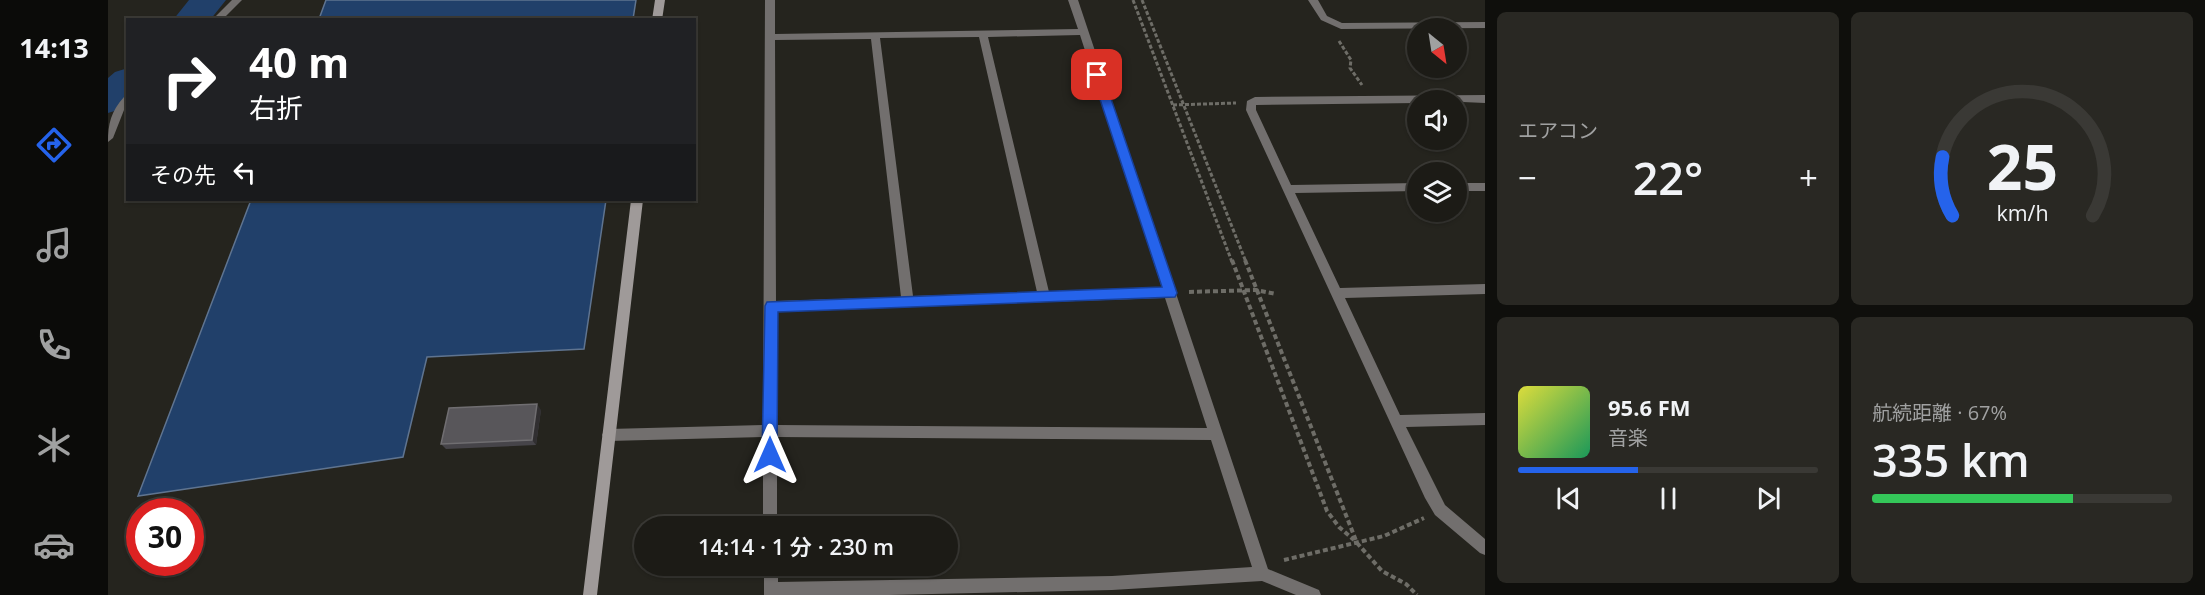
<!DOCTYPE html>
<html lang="ja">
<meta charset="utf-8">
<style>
:root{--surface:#1c1b16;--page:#292823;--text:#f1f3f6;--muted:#a0a1a1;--line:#3a3935;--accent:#2563eb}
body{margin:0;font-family:"Open Sans","Noto Sans JP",sans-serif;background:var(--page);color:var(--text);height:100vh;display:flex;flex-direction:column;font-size:22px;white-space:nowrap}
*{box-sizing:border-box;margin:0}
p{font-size:20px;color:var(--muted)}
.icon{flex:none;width:33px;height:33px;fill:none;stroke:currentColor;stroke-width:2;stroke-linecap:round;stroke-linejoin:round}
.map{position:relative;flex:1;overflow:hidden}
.panel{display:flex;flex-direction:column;gap:12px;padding:12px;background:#0f0f0c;width:720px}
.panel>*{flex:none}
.top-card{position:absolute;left:18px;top:18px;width:570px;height:183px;border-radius:0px;box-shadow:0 2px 4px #0004,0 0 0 2px var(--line);background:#202124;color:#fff;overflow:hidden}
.needle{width:39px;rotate:150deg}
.fabs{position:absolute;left:1299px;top:18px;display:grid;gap:12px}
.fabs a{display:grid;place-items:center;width:60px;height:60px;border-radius:50%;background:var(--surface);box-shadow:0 2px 4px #0004,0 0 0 2px var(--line);font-size:30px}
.speed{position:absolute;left:18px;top:498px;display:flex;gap:12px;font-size:30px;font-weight:700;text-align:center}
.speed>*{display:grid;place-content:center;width:78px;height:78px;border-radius:50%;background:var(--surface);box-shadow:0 2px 4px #0004,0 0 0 2px var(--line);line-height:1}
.speed .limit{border:9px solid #d22;background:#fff;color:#111}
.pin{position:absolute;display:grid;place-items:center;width:51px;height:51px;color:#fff;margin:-26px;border-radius:12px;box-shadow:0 3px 9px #0006}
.me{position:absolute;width:66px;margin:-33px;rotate:0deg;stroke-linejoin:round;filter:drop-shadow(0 0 4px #0008)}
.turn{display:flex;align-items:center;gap:21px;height:126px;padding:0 24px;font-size:27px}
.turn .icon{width:78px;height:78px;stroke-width:2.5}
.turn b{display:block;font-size:42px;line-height:51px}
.then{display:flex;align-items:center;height:57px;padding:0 24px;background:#0003;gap:12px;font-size:22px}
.big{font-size:45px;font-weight:600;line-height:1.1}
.panel .widget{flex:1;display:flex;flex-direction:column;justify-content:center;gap:9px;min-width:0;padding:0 21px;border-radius:9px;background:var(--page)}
.panel .dial{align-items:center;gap:0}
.dial svg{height:156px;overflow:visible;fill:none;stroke:var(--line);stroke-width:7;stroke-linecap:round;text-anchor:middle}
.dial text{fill:var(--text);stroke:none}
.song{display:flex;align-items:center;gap:18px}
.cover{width:72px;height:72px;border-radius:9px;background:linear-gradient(135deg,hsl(60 70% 55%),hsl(150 70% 35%))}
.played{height:6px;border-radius:3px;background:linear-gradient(90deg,var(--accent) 40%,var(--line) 40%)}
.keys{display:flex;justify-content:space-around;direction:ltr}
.heat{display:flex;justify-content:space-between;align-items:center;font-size:33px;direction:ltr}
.charge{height:9px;border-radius:4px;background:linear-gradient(90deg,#34c759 67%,var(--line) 0)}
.panel .tiles{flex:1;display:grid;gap:12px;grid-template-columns:repeat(2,1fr)}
.trip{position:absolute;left:526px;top:516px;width:324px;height:60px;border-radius:30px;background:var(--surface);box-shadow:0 2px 4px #0004,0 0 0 2px var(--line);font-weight:600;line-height:60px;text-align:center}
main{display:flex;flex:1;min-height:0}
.tabs{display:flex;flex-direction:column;width:108px;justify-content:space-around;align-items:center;background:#0b0b09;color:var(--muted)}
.tabs .icon{width:42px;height:42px}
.tabs .on{color:var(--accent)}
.tabs b{font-size:27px;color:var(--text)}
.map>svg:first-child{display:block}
.water{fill:#21406a;stroke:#5f7490;stroke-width:1.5}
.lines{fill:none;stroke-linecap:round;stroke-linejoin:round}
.river{fill:#21406a;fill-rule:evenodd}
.path-far1{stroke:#6e6d67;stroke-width:3;stroke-dasharray:4 2;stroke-linecap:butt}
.path{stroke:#6e6d67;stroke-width:4;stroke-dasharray:5 3;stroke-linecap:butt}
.street{fill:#726f6e;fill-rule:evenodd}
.secondary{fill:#9f9a99;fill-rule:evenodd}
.wall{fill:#464449}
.shaded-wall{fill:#312f31}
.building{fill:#58565a;stroke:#706e71;stroke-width:1.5}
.route{fill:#2563eb;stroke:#184099;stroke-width:1.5}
</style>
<main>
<nav class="tabs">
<b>14:13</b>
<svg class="icon on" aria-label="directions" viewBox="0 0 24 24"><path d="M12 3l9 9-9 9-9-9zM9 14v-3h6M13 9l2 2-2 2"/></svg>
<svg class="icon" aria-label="music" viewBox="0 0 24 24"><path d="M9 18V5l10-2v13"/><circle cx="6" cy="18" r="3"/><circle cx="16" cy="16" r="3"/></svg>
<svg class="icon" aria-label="phone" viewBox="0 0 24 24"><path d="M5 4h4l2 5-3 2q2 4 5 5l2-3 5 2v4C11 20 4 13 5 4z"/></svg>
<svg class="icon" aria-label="climate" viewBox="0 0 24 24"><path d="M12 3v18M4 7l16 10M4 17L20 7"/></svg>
<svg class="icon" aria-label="car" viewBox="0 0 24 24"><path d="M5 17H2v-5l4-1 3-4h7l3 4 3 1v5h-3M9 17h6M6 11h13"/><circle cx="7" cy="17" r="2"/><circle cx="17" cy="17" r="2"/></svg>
</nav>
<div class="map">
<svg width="1377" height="595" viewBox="0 0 1377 595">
<rect width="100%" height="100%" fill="#25241e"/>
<path class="water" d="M 218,0 L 528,0 L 525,19 L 211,19 Z
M 143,200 L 498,200 L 476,349 L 319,357 L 295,457 L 30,496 Z"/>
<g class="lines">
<path class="river" d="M 81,0 L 118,0 L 102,20 L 65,20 Z
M 20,68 L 20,103 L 13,109 L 0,113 L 0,78 L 7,72 Z"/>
<path class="path-far1" d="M 1025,0 L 1124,262
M 1034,0 L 1138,262
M 1231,41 L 1243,60 L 1242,68 L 1254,85
M 1065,105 L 1128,103"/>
<path class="path" d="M 1124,260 L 1219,511 L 1231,527 L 1246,540
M 1137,260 L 1249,543 L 1274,571 L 1298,584 L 1309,595
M 1081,292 L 1148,290 L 1168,294
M 1176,560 L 1276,536 L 1316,518"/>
<path class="street" d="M 124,0 L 134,0 L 114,20 L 104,20 Z
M 657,0 L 667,0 L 667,34 L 970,29 L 960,0 L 970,0 L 1160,569 L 1211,590 L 1213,595 L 1188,595 L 1154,581 L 1004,590 L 781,595 L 656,595 L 656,566 L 670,566 L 670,582 L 1004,576 L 1144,567 L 1103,440 L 669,437 L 669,526 L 655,526 L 655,437 L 501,441 L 496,439 L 494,435 L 496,431 L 501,429 L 655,425 ZM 972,35 L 1054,288 L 941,292 L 880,37 ZM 871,37 L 929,292 L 805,296 L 772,38 ZM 763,39 L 793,297 L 668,301 L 667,40 ZM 1057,298 L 1099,428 L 669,425 L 668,311 Z
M 1200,0 L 1210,0 L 1219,16 L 1234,23 L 1377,22 L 1377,28 L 1233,29 L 1213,20 Z
M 1377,95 L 1377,103 L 1310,100 L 1310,103 L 1148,105 L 1148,110 L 1183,185 L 1310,183 L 1310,191 L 1187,193 L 1232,288 L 1377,284 L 1377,294 L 1237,298 L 1292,415 L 1377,413 L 1377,425 L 1298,427 L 1337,505 L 1377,539 L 1377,555 L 1372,553 L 1327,515 L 1317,498 L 1138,110 L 1139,101 L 1147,97 Z
M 16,97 L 20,97 L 20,107 L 16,110 L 5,138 L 0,142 C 0,124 3,111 16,97 Z
M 1348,183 L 1377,183 L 1377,191 L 1348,191 Z"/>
<path class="secondary" d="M 547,0 L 557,0 L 554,20 L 544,20 Z
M 523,200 L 535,200 L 489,595 L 475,595 Z"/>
</g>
<path class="wall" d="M 433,410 L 428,445 L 338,449 L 333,444 Z"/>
<path class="shaded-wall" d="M 429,404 L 433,410 L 428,445 L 424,440 Z"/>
<path class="building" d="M 429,404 L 424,440 L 333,444 L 341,408 Z"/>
<path class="route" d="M 989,72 L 995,75 L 1069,293 L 1067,297 L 670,312 L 669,455 L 667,460 L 662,462 L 656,460 L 654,455 L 657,306 L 659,302 L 1054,287 L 984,75 Z"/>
</svg>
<div class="fabs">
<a><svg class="needle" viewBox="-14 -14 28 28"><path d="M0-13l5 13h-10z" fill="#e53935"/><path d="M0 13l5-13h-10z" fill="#a0a1a1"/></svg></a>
<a><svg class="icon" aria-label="sound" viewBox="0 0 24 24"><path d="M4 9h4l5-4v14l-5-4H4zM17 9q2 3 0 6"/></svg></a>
<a><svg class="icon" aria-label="layers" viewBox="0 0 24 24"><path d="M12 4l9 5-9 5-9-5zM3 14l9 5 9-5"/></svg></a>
</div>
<div class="speed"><div class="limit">30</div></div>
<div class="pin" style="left:989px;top:75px;background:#d93025"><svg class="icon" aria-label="arrive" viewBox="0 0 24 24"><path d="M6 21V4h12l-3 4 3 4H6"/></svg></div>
<svg class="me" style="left:662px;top:455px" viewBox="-20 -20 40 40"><path d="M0-17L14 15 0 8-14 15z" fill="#2563eb" stroke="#fff" stroke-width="4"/></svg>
<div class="trip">14:14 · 1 分 · 230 m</div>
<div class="top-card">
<div class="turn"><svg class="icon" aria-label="right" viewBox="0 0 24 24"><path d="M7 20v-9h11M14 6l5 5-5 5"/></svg><div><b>40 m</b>右折</div></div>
<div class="then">その先<svg class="icon" aria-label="left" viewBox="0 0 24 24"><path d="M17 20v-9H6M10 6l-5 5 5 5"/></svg></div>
</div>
</div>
<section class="panel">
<div class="tiles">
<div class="widget"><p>エアコン</p>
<div class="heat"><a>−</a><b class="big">22°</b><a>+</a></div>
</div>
<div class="widget dial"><svg viewBox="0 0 100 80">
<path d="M14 69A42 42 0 1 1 86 69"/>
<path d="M14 69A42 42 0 0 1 9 39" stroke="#2563eb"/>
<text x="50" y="56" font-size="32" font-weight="700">25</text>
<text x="50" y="72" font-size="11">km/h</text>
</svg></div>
<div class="widget">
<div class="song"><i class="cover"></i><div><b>95.6 FM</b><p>音楽</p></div></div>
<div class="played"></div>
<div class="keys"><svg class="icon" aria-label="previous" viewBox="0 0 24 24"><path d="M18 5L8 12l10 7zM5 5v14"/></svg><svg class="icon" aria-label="pause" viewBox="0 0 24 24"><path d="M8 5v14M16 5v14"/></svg><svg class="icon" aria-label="next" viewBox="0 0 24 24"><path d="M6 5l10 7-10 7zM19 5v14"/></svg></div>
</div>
<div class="widget"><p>航続距離 · 67%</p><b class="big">335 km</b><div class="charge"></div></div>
</div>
</section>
</main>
